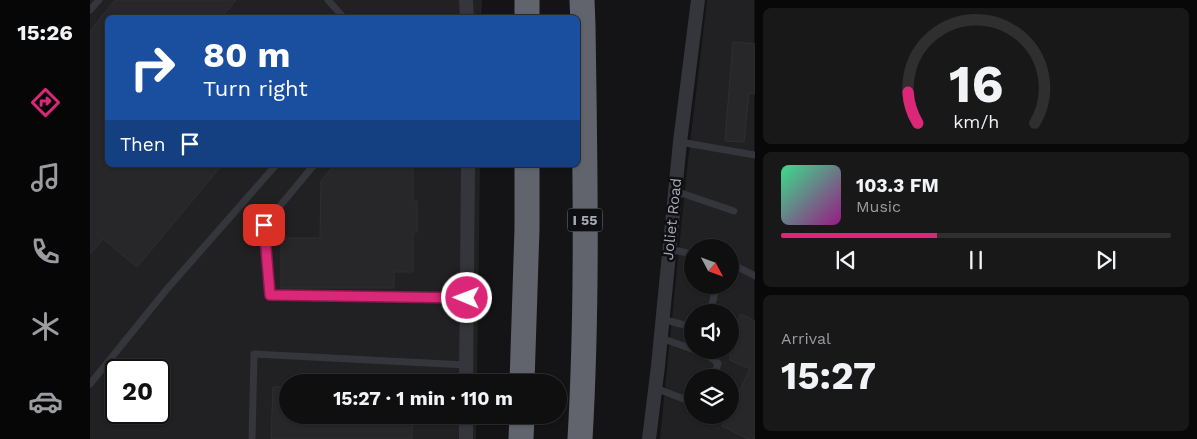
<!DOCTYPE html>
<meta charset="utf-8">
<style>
:root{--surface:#0f0f10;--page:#181819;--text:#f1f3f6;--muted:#9b9c9f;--line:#2f2f30;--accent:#db2777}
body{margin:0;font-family:"Work Sans",sans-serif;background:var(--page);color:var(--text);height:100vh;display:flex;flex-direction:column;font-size:19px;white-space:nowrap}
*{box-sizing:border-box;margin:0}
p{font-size:16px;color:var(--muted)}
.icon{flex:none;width:28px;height:28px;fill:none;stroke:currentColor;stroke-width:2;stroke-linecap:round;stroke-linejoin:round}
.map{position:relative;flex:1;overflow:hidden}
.details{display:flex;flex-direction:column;gap:8px;padding:8px;background:#080809;width:442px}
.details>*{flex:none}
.guide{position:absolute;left:15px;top:15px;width:475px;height:152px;border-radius:8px;box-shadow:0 1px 4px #0004,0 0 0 1px var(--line);background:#1a4fa0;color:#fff;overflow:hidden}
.needle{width:32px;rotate:131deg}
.buttons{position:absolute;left:594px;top:239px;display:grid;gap:10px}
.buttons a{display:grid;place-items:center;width:55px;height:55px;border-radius:50%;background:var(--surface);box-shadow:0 1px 4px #0004,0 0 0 1px var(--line);font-size:25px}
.speed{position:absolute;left:15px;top:359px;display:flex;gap:10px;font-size:25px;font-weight:700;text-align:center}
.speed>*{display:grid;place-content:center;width:65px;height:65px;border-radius:50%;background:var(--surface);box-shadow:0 1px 4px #0004,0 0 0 1px var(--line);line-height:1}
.speed .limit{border:2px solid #111;border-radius:8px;background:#fff;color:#111}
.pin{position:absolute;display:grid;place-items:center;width:42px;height:42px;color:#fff;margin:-21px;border-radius:10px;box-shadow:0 2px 8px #0006}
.me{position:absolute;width:55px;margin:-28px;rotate:271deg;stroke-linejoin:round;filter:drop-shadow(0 0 4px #0008)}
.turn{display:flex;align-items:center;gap:18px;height:105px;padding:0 15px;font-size:22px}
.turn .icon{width:65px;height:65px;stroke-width:2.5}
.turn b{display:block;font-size:35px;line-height:42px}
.then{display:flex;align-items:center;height:48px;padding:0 15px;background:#0003;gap:10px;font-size:19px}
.big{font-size:38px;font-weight:700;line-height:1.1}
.details .card{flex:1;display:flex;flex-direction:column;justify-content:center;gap:8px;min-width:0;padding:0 18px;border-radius:8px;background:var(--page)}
.details .dial{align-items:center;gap:0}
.dial svg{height:130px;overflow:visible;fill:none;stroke:var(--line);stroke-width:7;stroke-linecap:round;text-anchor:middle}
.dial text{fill:var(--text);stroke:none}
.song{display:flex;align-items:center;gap:15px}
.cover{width:60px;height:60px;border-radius:8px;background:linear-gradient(135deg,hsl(150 70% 55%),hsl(310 70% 35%))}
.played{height:5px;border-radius:2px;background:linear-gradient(90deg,var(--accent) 40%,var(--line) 40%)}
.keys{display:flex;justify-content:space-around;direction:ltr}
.trip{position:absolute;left:189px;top:374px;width:288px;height:50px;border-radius:25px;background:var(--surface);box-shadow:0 1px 4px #0004,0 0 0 1px var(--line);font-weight:700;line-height:50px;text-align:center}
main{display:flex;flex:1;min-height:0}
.tab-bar{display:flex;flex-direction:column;width:90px;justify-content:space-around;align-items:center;background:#060606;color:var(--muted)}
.tab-bar .icon{width:35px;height:35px}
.tab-bar .current{color:var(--accent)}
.tab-bar b{font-size:22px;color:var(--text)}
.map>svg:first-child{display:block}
.built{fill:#212023;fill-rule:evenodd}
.building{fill:#27272a;stroke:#2f2e32}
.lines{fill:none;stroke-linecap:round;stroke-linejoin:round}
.service{stroke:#35363b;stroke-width:7}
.minor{stroke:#35363b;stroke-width:14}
.motorway{stroke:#61646c;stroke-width:25}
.route-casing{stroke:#8e194d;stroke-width:12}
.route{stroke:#db2777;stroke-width:9}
.labels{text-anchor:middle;stroke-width:5;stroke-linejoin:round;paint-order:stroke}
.shield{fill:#0f0f11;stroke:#797c85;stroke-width:1}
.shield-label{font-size:14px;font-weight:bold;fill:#a6abb7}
.street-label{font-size:15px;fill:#a6abb7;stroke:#0f0f11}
</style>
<main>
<nav class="tab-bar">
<b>15:26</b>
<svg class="icon current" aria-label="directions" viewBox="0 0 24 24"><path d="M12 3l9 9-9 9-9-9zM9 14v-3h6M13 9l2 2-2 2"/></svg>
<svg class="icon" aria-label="music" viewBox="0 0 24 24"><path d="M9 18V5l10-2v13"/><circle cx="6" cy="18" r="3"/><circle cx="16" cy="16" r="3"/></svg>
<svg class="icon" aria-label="phone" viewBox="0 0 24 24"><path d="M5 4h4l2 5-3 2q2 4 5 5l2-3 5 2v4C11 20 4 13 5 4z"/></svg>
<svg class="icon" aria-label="climate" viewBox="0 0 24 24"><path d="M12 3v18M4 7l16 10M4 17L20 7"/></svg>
<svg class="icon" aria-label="car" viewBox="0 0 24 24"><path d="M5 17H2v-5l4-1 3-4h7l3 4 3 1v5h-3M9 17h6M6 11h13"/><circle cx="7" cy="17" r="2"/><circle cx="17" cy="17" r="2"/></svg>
</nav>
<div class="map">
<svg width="665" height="439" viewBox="0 0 665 439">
<rect width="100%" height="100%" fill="#141416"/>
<path class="built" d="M 0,0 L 392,0 L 391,18 L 18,18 L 18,165 L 390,165 L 387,382 L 198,382 L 198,415 L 386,415 L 386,439 L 0,439 ZM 26,370 L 69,370 L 69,412 L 26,412 Z
M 617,0 L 664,0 L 664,439 L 570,439 L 597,169 ZM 602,248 L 640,248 L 640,285 L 602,285 ZM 602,312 L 640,312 L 640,350 L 602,350 ZM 602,378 L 640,378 L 640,415 L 602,415 Z"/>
<path class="building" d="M 25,0 L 146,0 L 131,18 L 18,18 L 18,165 L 132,165 L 47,267 L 13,239 L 0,254 L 0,31 Z
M 643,42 L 665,44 L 665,94 L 659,93 L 654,142 L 635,141 Z
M 244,165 L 323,165 L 323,201 L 327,201 L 327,232 L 323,232 L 323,272 L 304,272 L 304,288 L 191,288 L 191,238 L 230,238 L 231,181 Z
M 651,314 L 665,321 L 665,439 L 658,439 L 632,426 L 637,415 L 640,415 L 640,410 L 660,369 L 640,360 L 640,335 Z
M 183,387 L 198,387 L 198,415 L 323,415 L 322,439 L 181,439 Z"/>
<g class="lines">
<path class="service" d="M 238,0 L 254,18
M 0,10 L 9,0
M 590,142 L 665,155
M 224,165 L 174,225 L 180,295 L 377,297
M 585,191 L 644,211
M 579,249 L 602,254
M 640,263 L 665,276
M 620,312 L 627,285
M 572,319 L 602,327
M 571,338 L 602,349
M 606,350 L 614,353 L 628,363 L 624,378
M 0,384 L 77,289 L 186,165
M 565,388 L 602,402
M 162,439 L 164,354 L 376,365"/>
<path class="minor" d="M 376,0 L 377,18
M 376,382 L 378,165
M 376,439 L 376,415
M 559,439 L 568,366 L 590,142 L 608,0"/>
<path class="motorway" d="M 437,18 L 437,0
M 432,382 L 437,229 L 437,165
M 431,439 L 432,415
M 490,439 C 498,301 495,163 493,25 L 492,0"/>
</g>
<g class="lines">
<g class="route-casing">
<path id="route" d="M 174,225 L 180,295 L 377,298"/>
</g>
<use href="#route" class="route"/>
</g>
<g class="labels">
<rect class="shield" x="477.5" y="208.5" width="35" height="23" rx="4"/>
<g class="shield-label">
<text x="495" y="225">I 55</text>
</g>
<g class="street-label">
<text transform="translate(582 219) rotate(-84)" y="5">Joliet Road</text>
</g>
</g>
</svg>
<div class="buttons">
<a><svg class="needle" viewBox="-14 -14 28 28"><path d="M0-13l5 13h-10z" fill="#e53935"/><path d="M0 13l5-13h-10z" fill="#9b9c9f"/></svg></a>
<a><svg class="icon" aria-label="sound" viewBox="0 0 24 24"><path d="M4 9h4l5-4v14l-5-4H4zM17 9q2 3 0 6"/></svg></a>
<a><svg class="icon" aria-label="layers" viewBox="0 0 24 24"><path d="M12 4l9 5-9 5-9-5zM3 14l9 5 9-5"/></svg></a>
</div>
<div class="speed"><div class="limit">20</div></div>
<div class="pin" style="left:174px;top:225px;background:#d93025"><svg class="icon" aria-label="arrive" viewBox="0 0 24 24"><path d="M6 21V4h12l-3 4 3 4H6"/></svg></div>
<svg class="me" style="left:377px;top:298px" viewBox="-20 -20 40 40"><circle r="17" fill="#db2777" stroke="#fff" stroke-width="3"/><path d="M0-11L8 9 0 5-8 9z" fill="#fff"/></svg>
<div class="trip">15:27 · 1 min · 110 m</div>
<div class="guide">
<div class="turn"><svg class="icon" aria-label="right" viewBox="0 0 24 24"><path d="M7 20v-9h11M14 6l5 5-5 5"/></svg><div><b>80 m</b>Turn right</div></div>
<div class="then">Then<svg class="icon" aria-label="arrive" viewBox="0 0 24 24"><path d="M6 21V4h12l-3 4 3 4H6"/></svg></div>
</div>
</div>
<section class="details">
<div class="card dial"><svg viewBox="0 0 100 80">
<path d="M14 69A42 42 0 1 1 86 69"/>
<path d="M14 69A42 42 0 0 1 8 50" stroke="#db2777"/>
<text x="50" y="56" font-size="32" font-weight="700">16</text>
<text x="50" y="72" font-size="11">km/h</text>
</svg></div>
<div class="card">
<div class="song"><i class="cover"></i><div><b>103.3 FM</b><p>Music</p></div></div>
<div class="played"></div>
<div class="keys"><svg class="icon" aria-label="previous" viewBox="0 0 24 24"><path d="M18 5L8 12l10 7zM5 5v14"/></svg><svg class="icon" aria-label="pause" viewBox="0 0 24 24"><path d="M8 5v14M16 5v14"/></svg><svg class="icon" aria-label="next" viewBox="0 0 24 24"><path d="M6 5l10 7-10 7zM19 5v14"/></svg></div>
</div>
<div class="card"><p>Arrival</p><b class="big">15:27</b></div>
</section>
</main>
